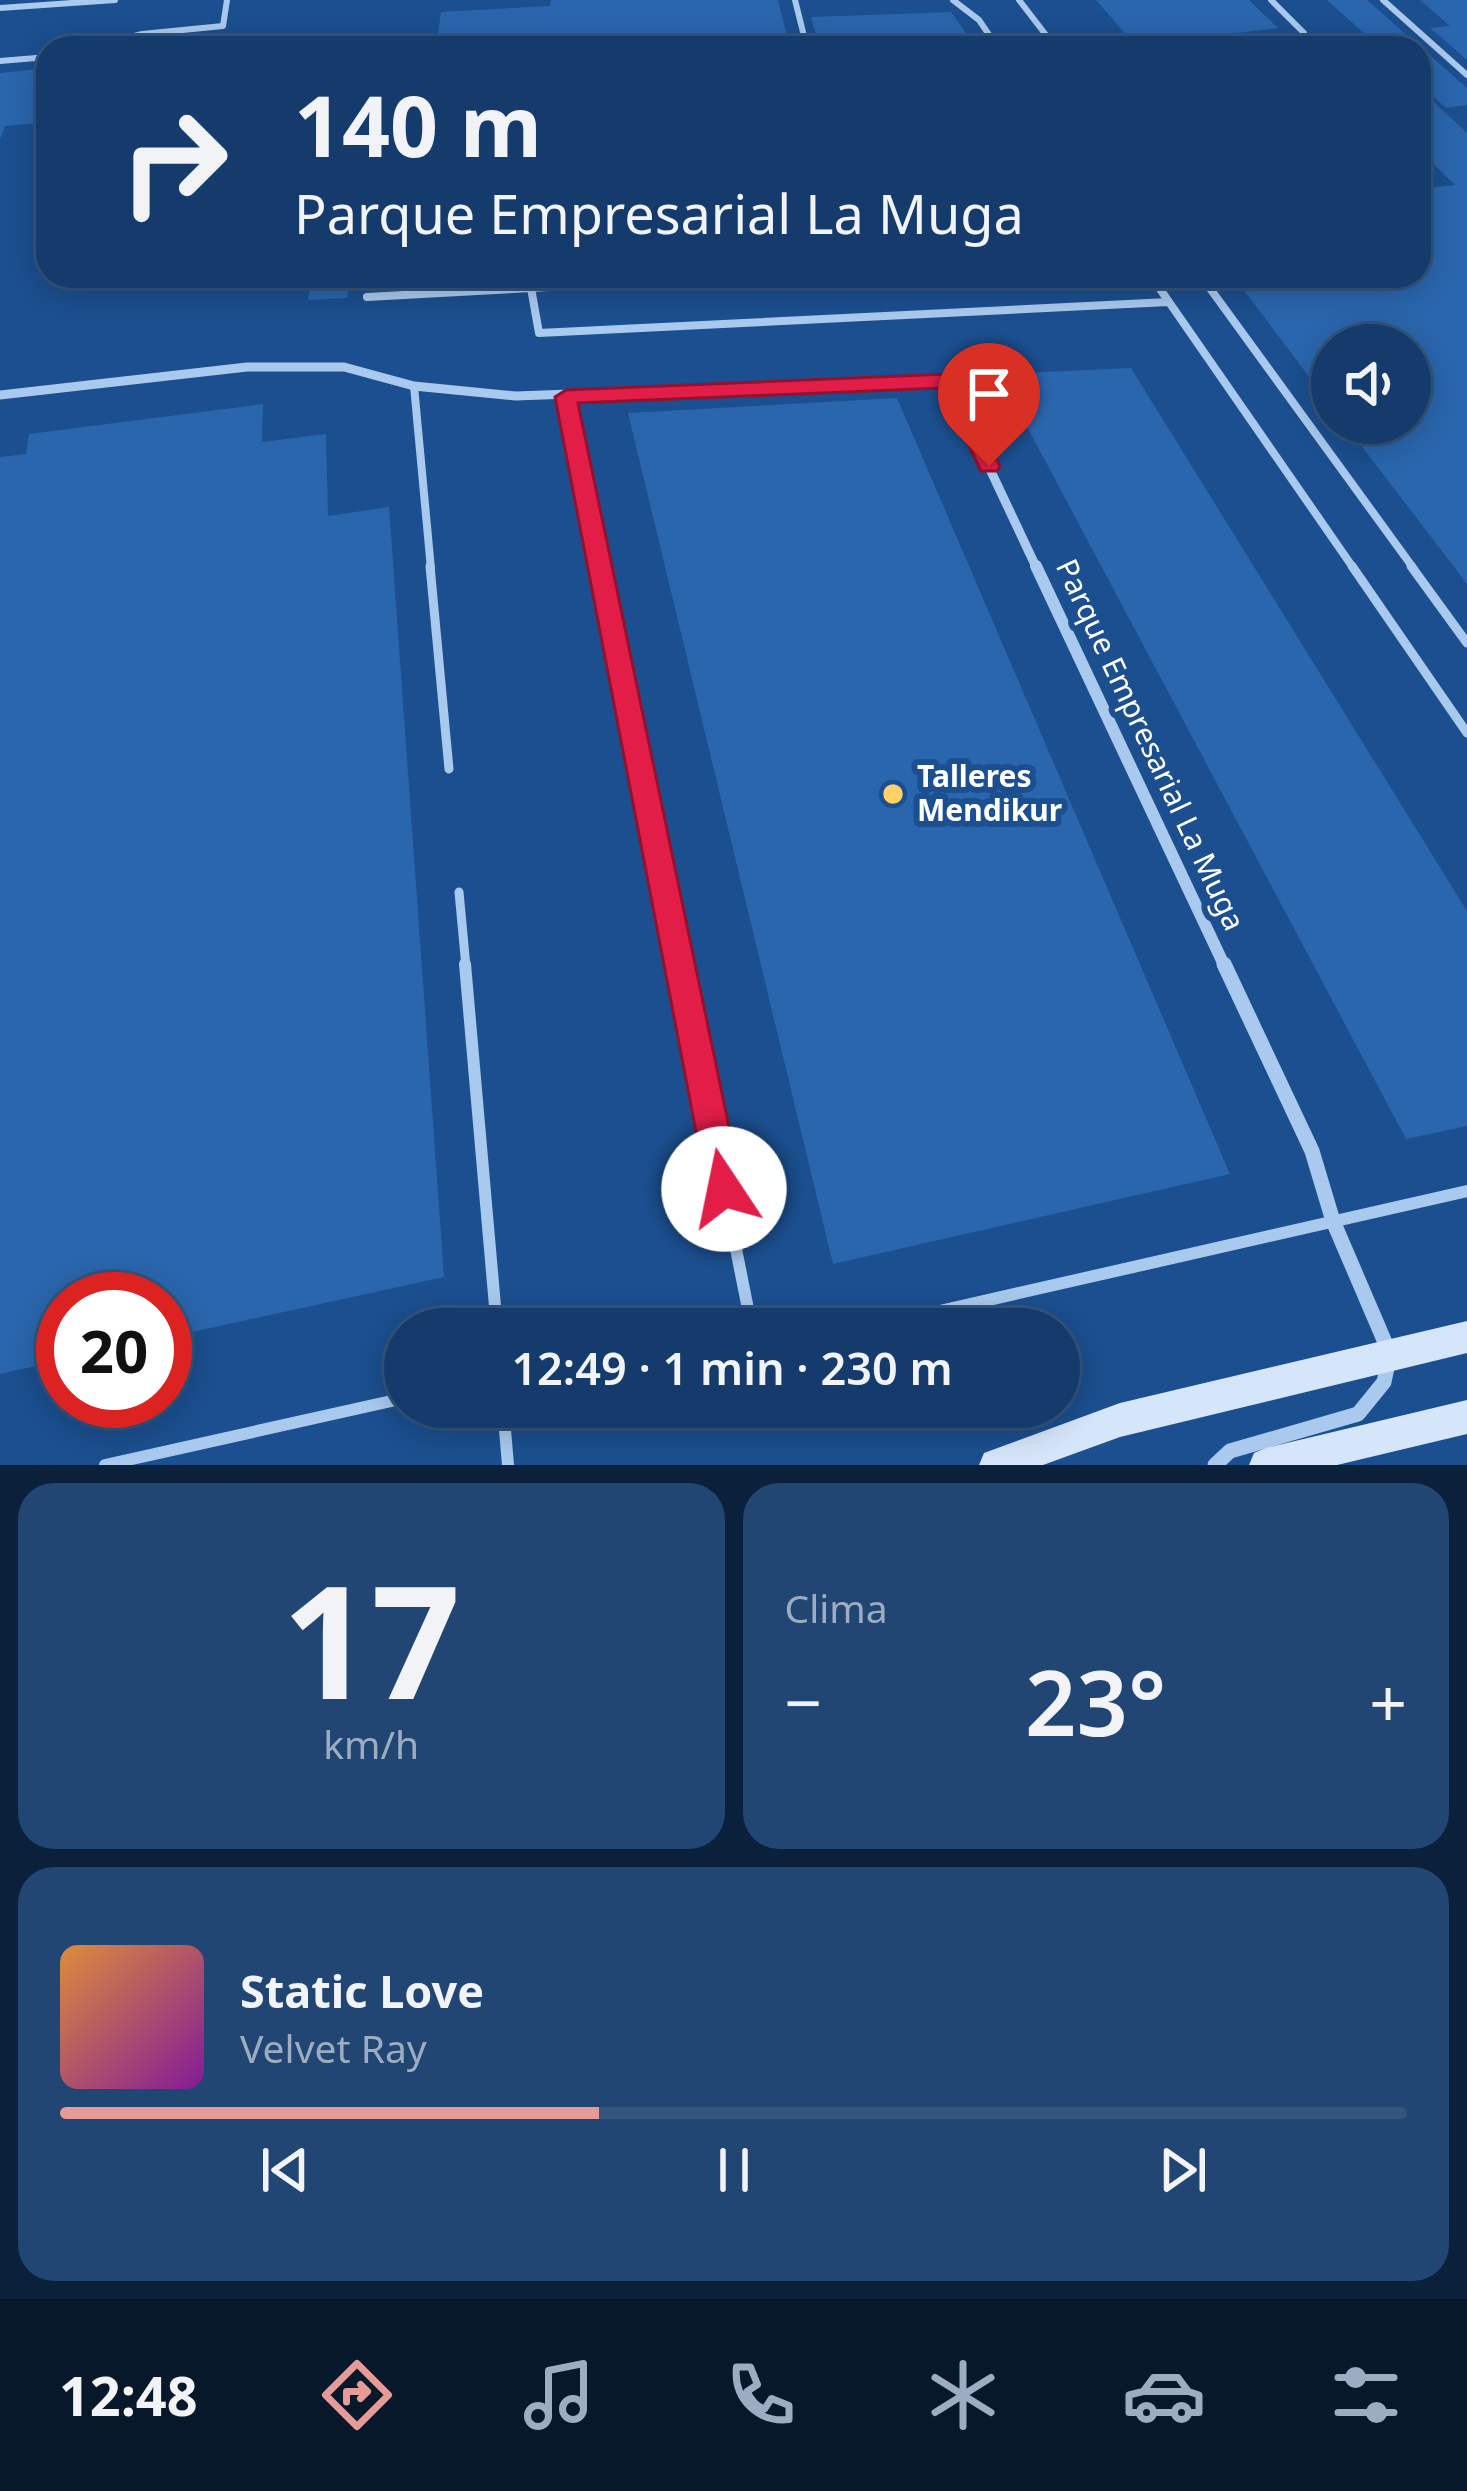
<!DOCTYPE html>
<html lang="es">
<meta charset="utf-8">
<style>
:root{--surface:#143b6b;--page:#214673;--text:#f1f3f6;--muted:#9dadc1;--line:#33557e;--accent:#e69b98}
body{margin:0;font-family:"Noto Sans",sans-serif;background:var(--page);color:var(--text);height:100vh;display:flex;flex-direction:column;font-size:45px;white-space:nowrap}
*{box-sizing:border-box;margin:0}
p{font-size:39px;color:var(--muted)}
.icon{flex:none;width:66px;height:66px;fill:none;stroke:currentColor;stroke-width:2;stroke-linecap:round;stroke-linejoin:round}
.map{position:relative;height:1465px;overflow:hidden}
.panel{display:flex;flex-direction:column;gap:18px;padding:18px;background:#0b203b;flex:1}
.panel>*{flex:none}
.hud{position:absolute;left:36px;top:36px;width:1395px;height:252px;border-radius:36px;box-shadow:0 6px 30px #0003,0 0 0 3px var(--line);background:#143b6b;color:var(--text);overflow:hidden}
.tools{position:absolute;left:1311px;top:324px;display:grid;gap:24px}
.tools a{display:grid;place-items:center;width:120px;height:120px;border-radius:50%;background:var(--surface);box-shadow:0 6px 30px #0003,0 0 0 3px var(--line);font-size:60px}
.speed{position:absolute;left:36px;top:1272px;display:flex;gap:24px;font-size:60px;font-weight:700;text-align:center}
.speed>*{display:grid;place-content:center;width:156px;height:156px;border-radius:50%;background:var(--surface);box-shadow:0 6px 30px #0003,0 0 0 3px var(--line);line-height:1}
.speed .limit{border:18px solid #d22;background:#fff;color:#111}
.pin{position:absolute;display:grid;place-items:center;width:102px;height:102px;color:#fff;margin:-123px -51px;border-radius:50% 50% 50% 0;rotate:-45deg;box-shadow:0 0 12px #0007}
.pin .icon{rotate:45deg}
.me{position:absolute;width:132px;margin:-66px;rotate:349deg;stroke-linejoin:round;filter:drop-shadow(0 0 9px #0008)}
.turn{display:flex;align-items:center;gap:42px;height:252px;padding:0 60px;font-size:54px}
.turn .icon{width:156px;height:156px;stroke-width:2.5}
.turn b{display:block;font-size:84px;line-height:102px}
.big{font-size:90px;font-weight:600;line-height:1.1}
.panel .card{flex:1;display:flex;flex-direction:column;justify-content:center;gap:18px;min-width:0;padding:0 42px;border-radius:36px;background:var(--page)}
.panel .dial{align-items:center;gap:0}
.dial b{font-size:156px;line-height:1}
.song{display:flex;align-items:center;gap:36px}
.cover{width:144px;height:144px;border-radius:18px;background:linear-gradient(135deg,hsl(30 70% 55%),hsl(290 70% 35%))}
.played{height:12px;border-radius:6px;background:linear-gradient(90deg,var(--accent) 40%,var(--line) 40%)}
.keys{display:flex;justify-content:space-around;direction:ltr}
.heat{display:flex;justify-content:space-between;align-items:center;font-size:66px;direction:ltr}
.panel .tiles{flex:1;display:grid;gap:18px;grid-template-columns:1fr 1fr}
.card:last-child{grid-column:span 2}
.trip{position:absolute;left:384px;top:1308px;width:696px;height:120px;border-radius:60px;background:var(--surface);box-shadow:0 6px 30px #0003,0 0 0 3px var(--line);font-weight:600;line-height:120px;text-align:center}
.tabs{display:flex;height:192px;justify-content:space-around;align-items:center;background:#08182b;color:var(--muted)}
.tabs .icon{width:84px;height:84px}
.tabs .active{color:var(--accent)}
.tabs b{font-size:54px;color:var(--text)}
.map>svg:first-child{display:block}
.building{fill:#2a66ad}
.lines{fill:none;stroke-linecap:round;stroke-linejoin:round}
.lane-far3{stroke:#a9c9ee;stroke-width:6}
.lane-far2{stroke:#a9c9ee;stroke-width:8}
.lane-far1{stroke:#a9c9ee;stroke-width:9}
.lane{stroke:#a9c9ee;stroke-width:12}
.street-far2{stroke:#a9c9ee;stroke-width:9}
.street-far1{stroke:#a9c9ee;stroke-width:12}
.street{stroke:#a9c9ee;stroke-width:15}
.secondary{fill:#d6e6fa;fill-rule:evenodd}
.route{fill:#e11d48;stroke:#92132f;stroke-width:3}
.poi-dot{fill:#ffd166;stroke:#1b4f8f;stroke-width:4.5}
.labels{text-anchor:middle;stroke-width:12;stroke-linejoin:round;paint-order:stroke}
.street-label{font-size:30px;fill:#fff;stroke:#1b4f8f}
.poi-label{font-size:30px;font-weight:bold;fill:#fff;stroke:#1b4f8f;text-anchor:start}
</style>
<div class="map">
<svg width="1467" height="1465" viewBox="0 0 1467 1465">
<rect width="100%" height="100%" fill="#1b4f8f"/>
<path class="building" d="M 551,0 L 778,0 L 790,48 L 403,48 L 437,42 L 441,12 L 550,6 Z
M 1096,0 L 1249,0 L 1278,28 L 1135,45 Z
M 1327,0 L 1367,0 L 1467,88 L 1467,105 L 1446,108 L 1419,84 L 1419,48 L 1380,48 Z
M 1420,0 L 1467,0 L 1467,60 L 1430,28 L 1450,26 Z
M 951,12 L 977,48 L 820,48 L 811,17 Z
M 48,68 L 48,122 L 5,126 L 0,139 L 0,73 Z
M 1419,88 L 1467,133 L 1467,584 L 1344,423 L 1410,423 L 1410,345 L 1332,345 L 1332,407 L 1233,276 L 1419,276 L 1419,189 L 1455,185 L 1419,150 Z
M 312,276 L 417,276 L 416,287 L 348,290 L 347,298 L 308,300 Z
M 1131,368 L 1467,911 L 1467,1126 L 1406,1139 L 999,374 Z
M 897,398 L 1230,1174 L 833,1264 L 628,413 Z
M 263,404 L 262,442 L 326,434 L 328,516 L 389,507 L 444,1277 L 165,1338 L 165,1299 L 63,1299 L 63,1360 L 0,1374 L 0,457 L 26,454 L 29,434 Z"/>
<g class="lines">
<path class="lane-far3" d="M 795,0 L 807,48
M 953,0 L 979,20 L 998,48
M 1019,0 L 1056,48
M 1383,0 L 1467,75
M 0,8 L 115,0
M 89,48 L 142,34 L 223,26 L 227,0
M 1257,48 L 1305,41 L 1304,33 L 1271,0
M 0,61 L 48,57"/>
<path class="lane-far2" d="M 1151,276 L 1354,569
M 1201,276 L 1414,569
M 531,288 L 539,333 L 1168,302
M 367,297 L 749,276
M 414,386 L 431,569
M 566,397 L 600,569"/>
<path class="lane-far1" d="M 430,566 L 449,769
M 600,566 L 680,967
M 1352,566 L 1467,733
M 1411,566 L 1467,643
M 459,892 L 466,967"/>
<path class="lane" d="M 465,964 L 497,1329
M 679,964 L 752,1329
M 861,1329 L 1467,1191
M 503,1407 L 508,1465
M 105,1465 L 405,1398"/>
<path class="street-far2" d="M 0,395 L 247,367 L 344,367 L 414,386 L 516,396 L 948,380 L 1037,569"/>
<path class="street-far1" d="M 1036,566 L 1225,967"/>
<path class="street" d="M 1215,1465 L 1230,1451 L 1358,1414 L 1384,1382 L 1390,1354 L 1333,1221 L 1312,1151 L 1224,964"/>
<path class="secondary" d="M 1467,1321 L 1467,1353 L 1120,1437 L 1043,1465 L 979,1465 L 984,1453 L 1120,1403 Z
M 1467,1400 L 1467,1434 L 1337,1465 L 1249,1465 L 1254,1453 L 1266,1448 Z"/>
</g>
<path class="route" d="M 948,374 L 959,380 L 1000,466 L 997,471 L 981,471 L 941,388 L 578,403 L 742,1189 L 737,1201 L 724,1206 L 712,1201 L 707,1189 L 555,397 L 566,390 Z"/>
<circle class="poi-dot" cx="893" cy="794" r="12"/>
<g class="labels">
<g class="street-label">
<text transform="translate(1150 745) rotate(65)" y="10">Parque Empresarial La Muga</text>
</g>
<g class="poi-label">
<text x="917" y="787">Talleres<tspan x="917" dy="34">Mendikur</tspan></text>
</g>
</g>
</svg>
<div class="tools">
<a><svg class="icon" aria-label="sound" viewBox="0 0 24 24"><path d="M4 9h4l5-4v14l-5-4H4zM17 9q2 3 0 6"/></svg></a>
</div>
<div class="speed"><div class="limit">20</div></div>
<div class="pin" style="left:989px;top:466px;background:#d93025"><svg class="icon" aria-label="arrive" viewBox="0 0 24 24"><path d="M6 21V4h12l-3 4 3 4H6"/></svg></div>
<svg class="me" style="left:724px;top:1189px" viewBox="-20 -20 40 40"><circle r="19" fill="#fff"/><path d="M0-13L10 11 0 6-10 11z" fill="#e11d48"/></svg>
<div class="trip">12:49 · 1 min · 230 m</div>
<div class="hud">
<div class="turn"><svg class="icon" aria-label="right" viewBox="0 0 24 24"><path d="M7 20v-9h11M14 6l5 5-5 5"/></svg><div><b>140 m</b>Parque Empresarial La Muga</div></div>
</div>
</div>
<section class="panel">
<div class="tiles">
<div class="card dial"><b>17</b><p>km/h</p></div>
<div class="card"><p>Clima</p>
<div class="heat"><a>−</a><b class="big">23°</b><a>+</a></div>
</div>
<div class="card">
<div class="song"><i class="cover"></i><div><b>Static Love</b><p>Velvet Ray</p></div></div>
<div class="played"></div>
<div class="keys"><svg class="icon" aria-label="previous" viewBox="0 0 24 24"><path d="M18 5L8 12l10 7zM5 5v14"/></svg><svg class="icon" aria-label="pause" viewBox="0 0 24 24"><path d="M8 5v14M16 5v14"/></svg><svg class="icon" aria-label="next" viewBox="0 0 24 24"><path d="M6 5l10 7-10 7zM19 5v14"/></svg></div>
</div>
</div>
</section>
<nav class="tabs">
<b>12:48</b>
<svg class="icon active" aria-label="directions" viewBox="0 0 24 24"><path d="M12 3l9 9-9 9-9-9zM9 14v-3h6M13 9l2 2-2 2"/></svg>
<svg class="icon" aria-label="music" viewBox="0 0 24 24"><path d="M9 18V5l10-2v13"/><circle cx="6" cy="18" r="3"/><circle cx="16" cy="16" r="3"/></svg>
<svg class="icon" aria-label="phone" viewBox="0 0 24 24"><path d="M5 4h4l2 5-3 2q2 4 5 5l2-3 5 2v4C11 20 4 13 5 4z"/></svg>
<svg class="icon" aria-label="climate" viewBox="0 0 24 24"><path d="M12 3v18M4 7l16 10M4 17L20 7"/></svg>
<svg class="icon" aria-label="car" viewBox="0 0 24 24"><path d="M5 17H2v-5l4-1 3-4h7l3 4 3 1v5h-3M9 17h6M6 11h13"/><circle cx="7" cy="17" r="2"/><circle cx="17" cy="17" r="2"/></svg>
<svg class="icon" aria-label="filters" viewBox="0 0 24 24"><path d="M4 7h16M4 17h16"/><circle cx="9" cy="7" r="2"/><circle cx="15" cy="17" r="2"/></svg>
</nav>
